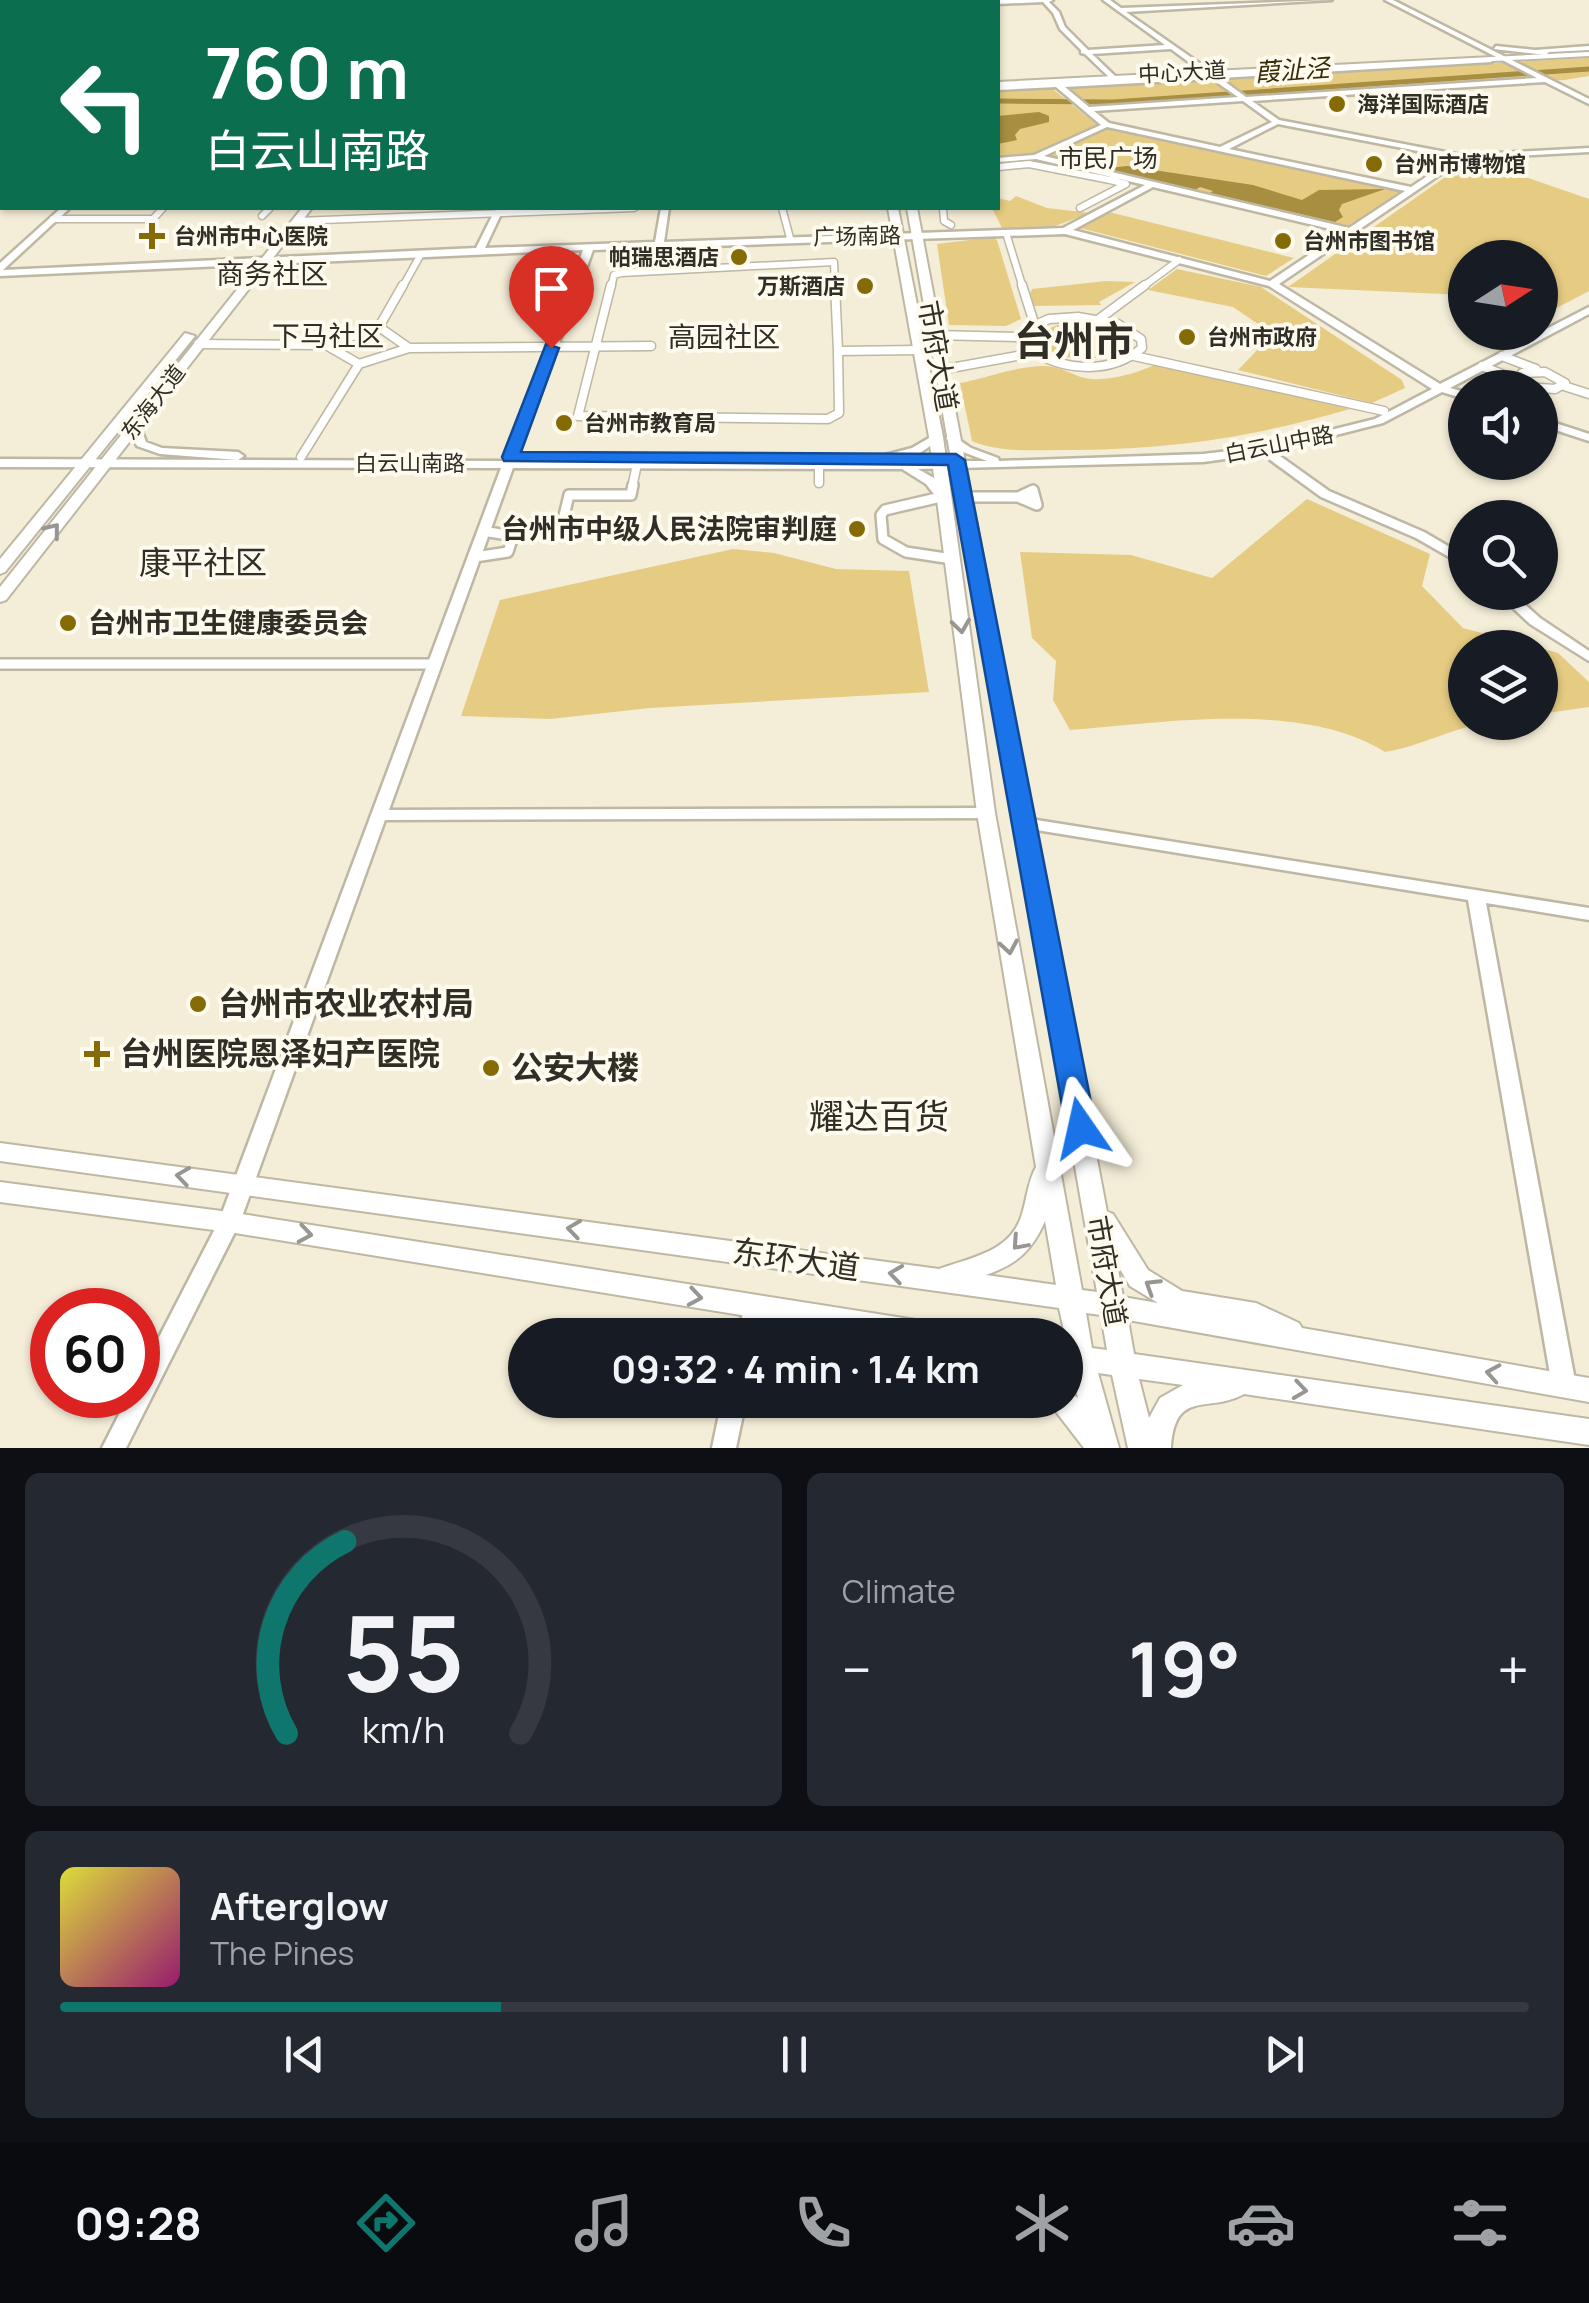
<!DOCTYPE html>
<meta charset="utf-8">
<style>
:root{--surface:#171b24;--page:#242831;--text:#f1f3f6;--muted:#9ea1a6;--line:#363941;--accent:#0f766e}
body{margin:0;font-family:Manrope,"Noto Sans SC",sans-serif;background:var(--page);color:var(--text);height:100vh;display:flex;flex-direction:column;font-size:38px;white-space:nowrap}
*{box-sizing:border-box;margin:0}
p{font-size:32px;color:var(--muted)}
.icon{flex:none;width:55px;height:55px;fill:none;stroke:currentColor;stroke-width:2;stroke-linecap:round;stroke-linejoin:round}
.map{position:relative;height:1448px;overflow:hidden}
.panel{display:flex;flex-direction:column;gap:25px;padding:25px;background:#0d0f14;flex:1}
.panel>*{flex:none}
.guide{position:absolute;left:0px;top:0px;width:1000px;height:210px;box-shadow:0 2px 8px #0004;background:#0b6e4f;color:#fff;overflow:hidden}
.needle{width:65px;rotate:78deg}
.tools{position:absolute;left:1448px;top:240px;display:grid;gap:20px}
.tools a{display:grid;place-items:center;width:110px;height:110px;border-radius:50%;background:var(--surface);box-shadow:0 2px 8px #0004;font-size:50px}
.speed{position:absolute;left:30px;top:1288px;display:flex;gap:20px;font-size:50px;font-weight:700;text-align:center}
.speed>*{display:grid;place-content:center;width:130px;height:130px;border-radius:50%;background:var(--surface);box-shadow:0 2px 8px #0004;line-height:1}
.speed .limit{border:15px solid #d22;background:#fff;color:#111}
.pin{position:absolute;display:grid;place-items:center;width:85px;height:85px;color:#fff;margin:-102px -42px;border-radius:50% 50% 50% 0;rotate:-45deg;box-shadow:0 0 10px #0007}
.pin .icon{rotate:45deg}
.me{position:absolute;width:110px;margin:-55px;rotate:349deg;stroke-linejoin:round;filter:drop-shadow(0 0 8px #0008)}
.turn{display:flex;align-items:center;gap:35px;height:210px;padding:0 40px;font-size:45px}
.turn .icon{width:130px;height:130px;stroke-width:2.5}
.turn b{display:block;font-size:70px;line-height:85px}
.big{font-size:75px;font-weight:700;line-height:1.1}
.panel .card{flex:1;display:flex;flex-direction:column;justify-content:center;gap:15px;min-width:0;padding:0 35px;border-radius:15px;background:var(--page)}
.panel .dial{align-items:center;gap:0}
.dial svg{height:260px;overflow:visible;fill:none;stroke:var(--line);stroke-width:7;stroke-linecap:round;text-anchor:middle}
.dial text{fill:var(--text);stroke:none}
.song{display:flex;align-items:center;gap:30px}
.cover{width:120px;height:120px;border-radius:15px;background:linear-gradient(135deg,hsl(60 70% 55%),hsl(320 70% 35%))}
.played{height:10px;border-radius:5px;background:linear-gradient(90deg,var(--accent) 30%,var(--line) 30%)}
.keys{display:flex;justify-content:space-around;direction:ltr}
.heat{display:flex;justify-content:space-between;align-items:center;font-size:55px;direction:ltr}
.panel .tiles{flex:1;display:grid;gap:25px;grid-template-columns:1fr 1fr}
.card:last-child{grid-column:span 2}
.trip{position:absolute;left:508px;top:1318px;width:575px;height:100px;border-radius:50px;background:var(--surface);box-shadow:0 2px 8px #0004;font-weight:700;line-height:100px;text-align:center}
.dock{display:flex;height:160px;justify-content:space-around;align-items:center;background:#090b0e;color:var(--muted)}
.dock .icon{width:70px;height:70px}
.dock .active{color:var(--accent)}
.dock b{font-size:45px;color:var(--text)}
.map>svg:first-child{display:block}
.green{fill:#e6cc83}
.water{fill:#a88e40}
.lines{fill:none;stroke-linecap:round;stroke-linejoin:round}
.canal{stroke:#a88e40;stroke-width:5}
.street-far3-casing{stroke:#bdb7a3;stroke-width:8}
.street-far2-casing{stroke:#bdb7a3;stroke-width:9}
.street-far1-casing{stroke:#bdb7a3;stroke-width:11}
.street-casing{stroke:#bdb7a3;stroke-width:14}
.secondary-casing{stroke:#bdb7a3;stroke-width:5}
.primary-casing{stroke:#bdb7a3;stroke-width:4}
.street-far3{stroke:#fff;stroke-width:5}
.street-far2{stroke:#fff;stroke-width:6}
.street-far1{stroke:#fff;stroke-width:8}
.street{stroke:#fff;stroke-width:9}
.secondary{fill:#fff;fill-rule:evenodd}
.primary{fill:#fff;fill-rule:evenodd}
.oneway{stroke:#989692}
.route{fill:#1a73e8;stroke:#114b97;stroke-width:2.5}
.poi-dot{fill:#856b06;stroke:#fefaee;stroke-width:4}
.labels{text-anchor:middle;stroke-width:8;stroke-linejoin:round;paint-order:stroke}
.far-street-label{font-size:22px;fill:#302e26;stroke:#fefaee}
.far-poi-label{font-size:22px;font-weight:bold;fill:#302e26;stroke:#fefaee;text-anchor:start}
.far-water-label{font-size:25px;font-style:italic;fill:#382c09;stroke:#fefaee}
.far-neighbourhood-label{font-size:25px;fill:#302e26;stroke:#fefaee}
.far-quarter-label{font-size:28px;fill:#302e26;stroke:#fefaee}
.street-label{font-size:28px;fill:#302e26;stroke:#fefaee}
.poi-label{font-size:28px;font-weight:bold;fill:#302e26;stroke:#fefaee;text-anchor:end}
.quarter-label{font-size:32px;fill:#302e26;stroke:#fefaee}
.near-poi-label{font-size:32px;font-weight:bold;fill:#302e26;stroke:#fefaee;text-anchor:start}
.near-street-label{font-size:32px;fill:#302e26;stroke:#fefaee}
.near-neighbourhood-label{font-size:35px;fill:#302e26;stroke:#fefaee}
.far-town-label{font-size:40px;font-weight:bold;fill:#302e26;stroke:#fefaee}
</style>
<div class="map">
<svg width="1589" height="1448" viewBox="0 0 1589 1448">
<rect width="100%" height="100%" fill="#f4edd8"/>
<path class="green" d="M 1589,58 L 1589,76 L 1565,80 L 1093,109 L 1065,87 Z
M 1049,86 L 1096,124 L 1393,187 L 1401,193 L 1352,226 L 1341,227 L 1026,156 L 998,158 L 998,88 Z
M 1482,162 L 1589,199 L 1589,291 L 1547,313 L 1540,310 L 1540,258 L 1465,258 L 1465,295 L 1288,287 L 1464,164 Z
M 1016,196 L 1047,208 L 1090,213 L 1055,226 L 1002,228 L 992,208 L 998,208 L 998,198 L 1010,201 Z
M 1109,212 L 1294,258 L 1266,276 L 1080,228 Z
M 993,237 L 997,240 L 1021,319 L 1006,326 L 949,325 L 937,244 Z
M 1177,269 L 1261,287 L 1402,380 L 1405,388 L 1372,403 L 1238,370 L 1262,345 L 1258,324 L 1233,307 L 1148,290 Z
M 1106,281 L 1135,282 L 1099,302 L 1101,305 L 1034,306 L 1030,294 L 1032,289 Z
M 1081,324 L 1113,333 L 1120,345 C 1103,367 1058,360 1038,344 L 1039,333 L 1057,325 Z
M 1157,364 L 1350,409 C 1251,438 1166,450 1063,450 C 1031,450 1001,453 972,441 L 960,383 C 986,378 1017,366 1044,366 C 1058,366 1069,373 1081,377 C 1103,384 1137,373 1157,364 Z
M 1307,499 L 1430,554 L 1422,586 L 1463,628 L 1536,647 L 1465,648 L 1465,722 L 1487,723 C 1451,728 1422,746 1385,752 C 1302,700 1165,723 1070,730 L 1053,700 L 1056,661 L 1032,638 L 1020,552 L 1131,555 L 1212,578 Z
M 733,549 L 774,553 L 836,569 L 909,571 L 929,692 L 650,708 L 550,719 L 461,716 L 500,600 Z
M 1540,648 L 1558,653 L 1589,682 L 1589,707 L 1540,714 Z"/>
<path class="water" d="M 1039,112 L 1049,116 L 1049,122 L 1020,129 L 1015,135 L 1017,140 L 998,144 L 998,116 Z
M 1127,166 L 1253,185 L 1302,200 L 1319,190 L 1385,189 L 1342,204 L 1339,210 L 1343,217 L 1335,222 L 1210,193 L 1213,191 L 1200,187 L 1195,190 L 1101,169 Z"/>
<g class="lines">
<path class="canal" d="M 998,101 L 1113,102 L 1589,69"/>
<g class="street-far3-casing">
<path id="street-far3" d="M 0,100 L 2,96"/>
</g>
<g class="street-far2-casing">
<path id="street-far2" d="M 999,167 L 1029,164 L 1110,180
M 782,208 L 790,238
M 943,208 L 944,221 L 951,225
M 1080,208 L 1126,184 L 1110,180 L 1116,177
M 262,216 L 270,208
M 53,219 L 153,219 L 163,208
M 297,221 L 634,208
M 1006,233 L 1023,288
M 402,288 L 421,254
M 611,288 L 614,275 L 621,273 L 834,262 L 835,288
M 1141,288 L 1179,260"/>
</g>
<g class="street-far1-casing">
<path id="street-far1" d="M 611,285 L 578,416 L 828,419 L 839,413 L 838,351
M 835,285 L 838,351
M 1022,285 L 1034,323
M 1078,317 L 1118,324 L 1141,339 L 1142,348 C 1107,377 1053,371 1021,341 L 1024,330 L 1049,319 Z
M 1099,319 L 1145,285
M 379,327 L 403,285
M 379,327 L 409,348 L 359,364 L 326,345 Z
M 934,335 L 1021,337
M 198,344 L 326,345
M 409,348 L 651,346
M 838,351 L 920,350
M 1134,356 L 1384,411
M 1502,356 L 1536,369
M 1482,366 L 1536,388
M 940,370 L 1033,353
M 1520,379 L 1522,373 L 1545,372 L 1565,383 L 1555,389 L 1540,388
M 1564,386 L 1589,394
M 301,457 L 359,364
M 819,465 L 819,483
M 632,488 L 637,464"/>
</g>
<g class="street-casing">
<path id="street" d="M 1033,490 L 1037,505 L 1018,497 Z
M 941,497 L 885,510 L 881,515 L 883,539 L 906,552 L 952,559
M 963,497 L 1018,497
M 563,520 L 569,495 L 631,495 L 633,485
M 475,557 L 508,552 L 513,536 L 483,531
M 0,664 L 435,664"/>
</g>
<g class="secondary-casing">
<path id="secondary" d="M 0,0 L 36,0 L 0,3 Z
M 898,0 L 905,0 L 907,2 L 901,2 Z
M 997,0 L 1053,0 L 1049,2 L 1059,12 L 1065,27 L 1088,50 L 1165,45 L 1103,0 L 1110,0 L 1121,8 L 1332,0 L 1126,12 L 1215,74 L 1489,60 L 1492,62 L 1220,78 L 1246,97 L 1537,78 L 1385,0 L 1393,0 L 1589,99 L 1589,104 L 1545,82 L 1252,101 L 1279,120 L 1461,155 L 1589,148 L 1589,152 L 1463,159 L 1279,284 L 1440,384 L 1589,307 L 1589,314 L 1450,388 L 1465,392 L 1465,399 L 1442,392 L 1383,423 L 1273,451 L 1329,491 L 1424,532 L 1465,556 L 1465,566 L 1416,538 L 1321,497 L 1262,454 L 1203,462 L 918,469 L 934,478 L 947,495 L 941,499 L 937,498 L 926,484 L 902,469 L 513,468 L 389,810 L 986,808 L 994,813 L 986,818 L 385,820 L 240,1222 L 126,1448 L 102,1448 L 129,1395 L 138,1395 L 138,1378 L 219,1221 L 501,468 L 0,467 L 0,459 L 504,461 L 583,250 L 0,276 L 0,263 L 61,208 L 70,208 L 3,270 L 476,248 L 494,212 L 498,209 L 502,212 L 485,248 L 655,242 L 661,208 L 669,208 L 664,242 L 1063,228 L 1145,185 L 1036,159 L 998,162 L 998,158 L 1034,155 L 1101,125 L 1056,87 L 998,90 L 998,86 L 1056,81 L 1206,75 L 1171,49 L 1092,54 L 1115,76 L 1109,77 L 1085,54 L 1081,53 L 1081,50 L 1060,29 L 1053,13 L 1043,2 L 998,4 L 994,2 ZM 1212,79 L 1238,97 L 1089,107 L 1065,87 ZM 1243,101 L 1272,122 L 1220,147 L 1109,123 L 1094,111 ZM 1278,124 L 1454,158 L 1411,187 L 1229,149 ZM 1107,127 L 1405,191 L 1349,228 L 1044,156 ZM 1153,187 L 1343,232 L 1270,281 L 1073,230 ZM 1065,234 L 1269,286 L 1432,389 L 1375,419 L 1266,446 L 1260,444 L 1255,448 L 1203,454 L 999,461 L 998,458 L 971,448 L 952,435 L 946,438 L 963,452 L 987,461 L 516,461 L 593,250 Z
M 1496,46 L 1535,50 L 1589,46 L 1589,50 L 1549,52 L 1546,55 L 1494,49 Z
M 0,52 L 2,52 L 2,59 L 0,60 Z
M 0,70 L 2,70 L 2,74 L 0,74 Z
M 0,140 L 2,140 L 2,144 L 0,144 Z
M 1540,418 L 1589,434 L 1589,441 L 1540,425 Z
M 134,423 L 140,426 L 146,442 L 162,448 L 238,452 L 244,456 L 238,460 L 160,454 L 137,446 L 128,426 Z
M 936,434 L 940,435 L 940,439 L 920,453 L 885,462 L 879,458 L 881,456 L 912,448 Z
M 1496,592 L 1511,592 L 1540,618 L 1589,651 L 1589,661 L 1530,624 Z
M 1024,818 L 1589,908 L 1589,920 L 1486,903 L 1576,1386 L 1572,1393 L 1564,1396 L 1556,1393 L 1552,1386 L 1468,900 L 1018,827 L 1016,823 Z
M 755,1296 L 763,1299 L 766,1306 L 759,1335 L 737,1335 L 747,1299 Z
M 722,1400 L 746,1400 L 736,1448 L 712,1448 Z"/>
</g>
<g class="primary-casing">
<path id="primary" d="M 365,0 L 373,0 L 373,2 L 366,2 Z
M 810,0 L 818,0 L 820,2 L 812,2 Z
M 1589,52 L 1589,56 L 998,87 L 998,82 Z
M 0,136 L 2,136 L 2,142 L 0,142 Z
M 302,208 L 312,208 L 6,600 L 0,602 L 0,587 Z
M 888,208 L 898,208 L 943,437 L 995,813 L 1082,1290 L 1097,1292 L 907,208 L 917,208 L 1107,1212 L 1113,1214 L 1148,1270 L 1182,1291 L 1256,1303 L 1299,1323 L 1302,1328 L 1589,1378 L 1589,1402 L 1128,1320 L 1134,1354 L 1589,1419 L 1589,1445 L 1244,1394 C 1208,1414 1175,1388 1171,1448 L 1128,1448 L 1112,1375 L 1098,1373 L 1119,1448 L 1084,1448 L 1047,1400 L 1065,1400 L 1065,1389 L 1078,1398 L 1070,1369 L 1065,1368 L 1065,1335 L 1059,1308 L 0,1161 L 0,1143 L 939,1269 C 972,1257 1011,1252 1022,1214 C 1027,1198 1028,1181 1036,1167 L 977,813 L 929,437 ZM 1045,1221 L 1056,1285 L 986,1275 C 1017,1264 1032,1251 1045,1221 ZM 1117,1264 L 1130,1286 L 1158,1303 L 1123,1297 ZM 1086,1313 L 1101,1315 L 1107,1350 L 1092,1348 ZM 1139,1379 L 1183,1385 L 1160,1398 L 1149,1418 Z
M 185,333 L 195,336 L 5,572 L 0,574 L 0,559 Z
M 0,1182 L 229,1212 L 935,1323 L 944,1327 L 948,1335 L 864,1335 L 229,1232 L 0,1202 Z"/>
</g>
<use href="#street-far3" class="street-far3"/>
<use href="#street-far2" class="street-far2"/>
<use href="#street-far1" class="street-far1"/>
<use href="#street" class="street"/>
<use href="#secondary" class="secondary"/>
<use href="#primary" class="primary"/>
</g>
<defs><path id="oneway-chevron" d="M-2-3.5L2.5 0L-2 3.5" fill="none" stroke-width="1.6" stroke-linecap="round" stroke-linejoin="round" transform="scale(2.5)"/></defs>
<g class="oneway">
<use href="#oneway-chevron" transform="translate(53 530) rotate(-52)"/>
<use href="#oneway-chevron" transform="translate(961 626) rotate(82)"/>
<use href="#oneway-chevron" transform="translate(1009 947) rotate(80)"/>
<use href="#oneway-chevron" transform="translate(183 1176) rotate(-172)"/>
<use href="#oneway-chevron" transform="translate(574 1229) rotate(-172)"/>
<use href="#oneway-chevron" transform="translate(305 1234) rotate(9)"/>
<use href="#oneway-chevron" transform="translate(1019 1243) rotate(132)"/>
<use href="#oneway-chevron" transform="translate(896 1274) rotate(-172)"/>
<use href="#oneway-chevron" transform="translate(1152 1286) rotate(-148)"/>
<use href="#oneway-chevron" transform="translate(695 1297) rotate(9)"/>
<use href="#oneway-chevron" transform="translate(1493 1373) rotate(-170)"/>
<use href="#oneway-chevron" transform="translate(1300 1390) rotate(8)"/>
</g>
<path class="route" d="M 546,344 L 559,348 L 521,452 L 956,454 L 965,460 L 1096,1128 L 1091,1136 L 1081,1139 L 1070,1136 L 1066,1128 L 948,465 L 504,461 L 502,457 Z"/>
<g class="poi-dot">
<circle cx="1337" cy="104" r="10"/>
<circle cx="1374" cy="164" r="10"/>
<path d="M147 221h10v10h10v10h-10v10h-10v-10h-10v-10h10z"/>
<circle cx="1283" cy="241" r="10"/>
<circle cx="739" cy="257" r="10"/>
<circle cx="865" cy="286" r="10"/>
<circle cx="1187" cy="337" r="10"/>
<circle cx="564" cy="423" r="10"/>
<circle cx="857" cy="529" r="10"/>
<circle cx="68" cy="623" r="10"/>
<circle cx="198" cy="1004" r="10"/>
<path d="M92 1039h10v10h10v10h-10v10h-10v-10h-10v-10h10z"/>
<circle cx="491" cy="1068" r="10"/>
</g>
<g class="labels">
<g class="far-street-label">
<text transform="translate(1182 72) rotate(-3)" y="8">中心大道</text>
<text transform="translate(857 236) rotate(-1)" y="8">广场南路</text>
<text transform="translate(153 402) rotate(-52)" y="8">东海大道</text>
<text transform="translate(1279 444) rotate(-11)" y="8">白云山中路</text>
<text x="410" y="471">白云山南路</text>
</g>
<g class="far-poi-label">
<text x="1357" y="112">海洋国际酒店</text>
<text x="1394" y="172">台州市博物馆</text>
<text x="174" y="244">台州市中心医院</text>
<text x="1303" y="249">台州市图书馆</text>
<text x="719" y="265" text-anchor="end">帕瑞思酒店</text>
<text x="845" y="294" text-anchor="end">万斯酒店</text>
<text x="1207" y="345">台州市政府</text>
<text x="584" y="431">台州市教育局</text>
</g>
<g class="far-water-label">
<text transform="translate(1292 70) rotate(-4)" y="9">葭沚泾</text>
</g>
<g class="far-neighbourhood-label">
<text x="1108" y="167">市民广场</text>
</g>
<g class="far-quarter-label">
<text x="272" y="284">商务社区</text>
<text x="328" y="346">下马社区</text>
<text x="724" y="347">高园社区</text>
</g>
<g class="street-label">
<text transform="translate(938 356) rotate(80)" y="10">市府大道</text>
<text transform="translate(1107 1271) rotate(80)" y="10">市府大道</text>
</g>
<g class="poi-label">
<text x="837" y="539">台州市中级人民法院审判庭</text>
<text x="88" y="633" text-anchor="start">台州市卫生健康委员会</text>
</g>
<g class="quarter-label">
<text x="203" y="574">康平社区</text>
</g>
<g class="near-poi-label">
<text x="218" y="1015">台州市农业农村局</text>
<text x="120" y="1065">台州医院恩泽妇产医院</text>
<text x="511" y="1079">公安大楼</text>
</g>
<g class="near-street-label">
<text transform="translate(796 1260) rotate(8)" y="11">东环大道</text>
</g>
<g class="near-neighbourhood-label">
<text x="879" y="1129">耀达百货</text>
</g>
<g class="far-town-label">
<text x="1074" y="355">台州市</text>
</g>
</g>
</svg>
<div class="tools">
<a><svg class="needle" viewBox="-14 -14 28 28"><path d="M0-13l5 13h-10z" fill="#e53935"/><path d="M0 13l5-13h-10z" fill="#9ea1a6"/></svg></a>
<a><svg class="icon" aria-label="sound" viewBox="0 0 24 24"><path d="M4 9h4l5-4v14l-5-4H4zM17 9q2 3 0 6"/></svg></a>
<a><svg class="icon" aria-label="search" viewBox="0 0 24 24"><circle cx="10" cy="10" r="6"/><path d="M15 15l6 6"/></svg></a>
<a><svg class="icon" aria-label="layers" viewBox="0 0 24 24"><path d="M12 4l9 5-9 5-9-5zM3 14l9 5 9-5"/></svg></a>
</div>
<div class="speed"><div class="limit">60</div></div>
<div class="pin" style="left:551px;top:348px;background:#d93025"><svg class="icon" aria-label="arrive" viewBox="0 0 24 24"><path d="M6 21V4h12l-3 4 3 4H6"/></svg></div>
<svg class="me" style="left:1081px;top:1128px" viewBox="-20 -20 40 40"><path d="M0-17L14 15 0 8-14 15z" fill="#1a73e8" stroke="#fff" stroke-width="4"/></svg>
<div class="trip">09:32 · 4 min · 1.4 km</div>
<div class="guide">
<div class="turn"><svg class="icon" aria-label="left" viewBox="0 0 24 24"><path d="M17 20v-9H6M10 6l-5 5 5 5"/></svg><div><b>760 m</b>白云山南路</div></div>
</div>
</div>
<section class="panel">
<div class="tiles">
<div class="card dial"><svg viewBox="0 0 100 80">
<path d="M14 69A42 42 0 1 1 86 69"/>
<path d="M14 69A42 42 0 0 1 32 10" stroke="#0f766e"/>
<text x="50" y="56" font-size="32" font-weight="700">55</text>
<text x="50" y="72" font-size="11">km/h</text>
</svg></div>
<div class="card"><p>Climate</p>
<div class="heat"><a>−</a><b class="big">19°</b><a>+</a></div>
</div>
<div class="card">
<div class="song"><i class="cover"></i><div><b>Afterglow</b><p>The Pines</p></div></div>
<div class="played"></div>
<div class="keys"><svg class="icon" aria-label="previous" viewBox="0 0 24 24"><path d="M18 5L8 12l10 7zM5 5v14"/></svg><svg class="icon" aria-label="pause" viewBox="0 0 24 24"><path d="M8 5v14M16 5v14"/></svg><svg class="icon" aria-label="next" viewBox="0 0 24 24"><path d="M6 5l10 7-10 7zM19 5v14"/></svg></div>
</div>
</div>
</section>
<nav class="dock">
<b>09:28</b>
<svg class="icon active" aria-label="directions" viewBox="0 0 24 24"><path d="M12 3l9 9-9 9-9-9zM9 14v-3h6M13 9l2 2-2 2"/></svg>
<svg class="icon" aria-label="music" viewBox="0 0 24 24"><path d="M9 18V5l10-2v13"/><circle cx="6" cy="18" r="3"/><circle cx="16" cy="16" r="3"/></svg>
<svg class="icon" aria-label="phone" viewBox="0 0 24 24"><path d="M5 4h4l2 5-3 2q2 4 5 5l2-3 5 2v4C11 20 4 13 5 4z"/></svg>
<svg class="icon" aria-label="climate" viewBox="0 0 24 24"><path d="M12 3v18M4 7l16 10M4 17L20 7"/></svg>
<svg class="icon" aria-label="car" viewBox="0 0 24 24"><path d="M5 17H2v-5l4-1 3-4h7l3 4 3 1v5h-3M9 17h6M6 11h13"/><circle cx="7" cy="17" r="2"/><circle cx="17" cy="17" r="2"/></svg>
<svg class="icon" aria-label="filters" viewBox="0 0 24 24"><path d="M4 7h16M4 17h16"/><circle cx="9" cy="7" r="2"/><circle cx="15" cy="17" r="2"/></svg>
</nav>
